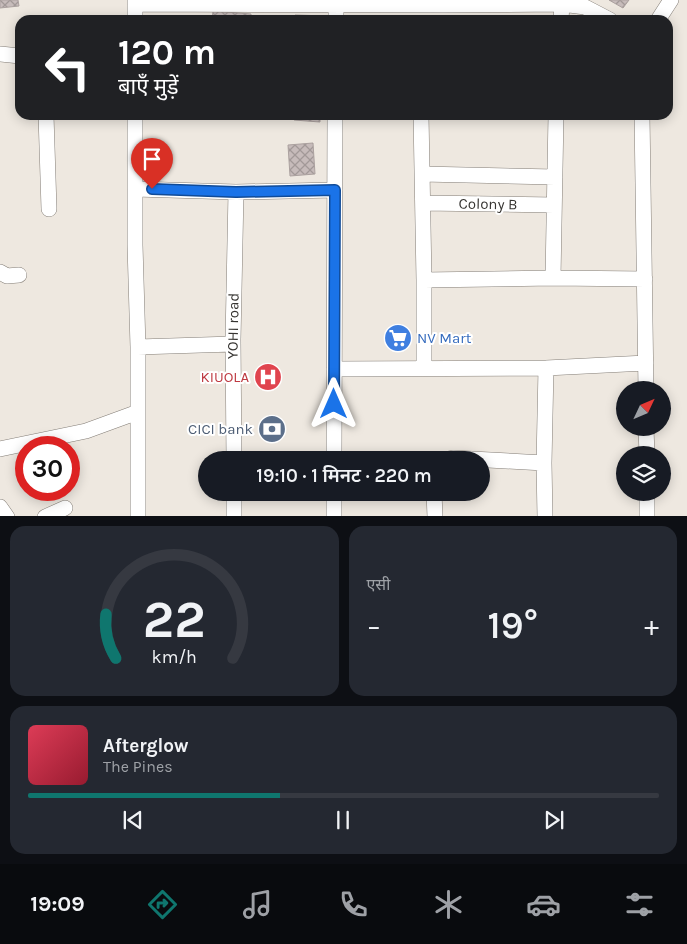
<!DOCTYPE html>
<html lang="hi">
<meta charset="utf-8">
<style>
:root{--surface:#171b24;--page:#242831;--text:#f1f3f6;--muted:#9ea1a6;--line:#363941;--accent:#0f766e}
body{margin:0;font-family:Karla,"Noto Sans Devanagari",sans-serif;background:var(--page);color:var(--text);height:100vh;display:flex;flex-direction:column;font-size:19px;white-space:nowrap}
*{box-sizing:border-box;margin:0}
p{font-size:16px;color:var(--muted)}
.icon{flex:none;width:28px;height:28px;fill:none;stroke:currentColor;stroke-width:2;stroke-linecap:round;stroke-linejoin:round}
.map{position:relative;height:516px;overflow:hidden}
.sheet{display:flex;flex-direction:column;gap:10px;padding:10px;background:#0d0f14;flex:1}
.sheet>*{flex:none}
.banner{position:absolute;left:15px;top:15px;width:658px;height:105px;border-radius:15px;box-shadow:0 2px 12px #0003;background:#202124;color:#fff;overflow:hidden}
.needle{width:32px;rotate:46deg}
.fabs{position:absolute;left:616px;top:381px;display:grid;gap:10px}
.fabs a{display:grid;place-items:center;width:55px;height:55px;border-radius:50%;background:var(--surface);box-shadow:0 2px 12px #0003;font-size:25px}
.speed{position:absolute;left:15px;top:436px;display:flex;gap:10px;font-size:25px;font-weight:700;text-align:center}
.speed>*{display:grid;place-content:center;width:65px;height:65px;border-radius:50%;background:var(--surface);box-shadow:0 2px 12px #0003;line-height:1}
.speed .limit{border:8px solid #d22;background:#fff;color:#111}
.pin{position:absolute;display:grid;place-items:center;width:42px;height:42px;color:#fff;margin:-51px -21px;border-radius:50% 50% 50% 0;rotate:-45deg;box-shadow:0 0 5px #0007}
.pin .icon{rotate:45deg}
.me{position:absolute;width:55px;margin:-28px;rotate:0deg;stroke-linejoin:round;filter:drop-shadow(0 0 4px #0008)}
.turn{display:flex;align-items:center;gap:18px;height:105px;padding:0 20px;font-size:22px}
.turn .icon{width:65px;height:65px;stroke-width:2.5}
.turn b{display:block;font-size:35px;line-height:42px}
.big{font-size:38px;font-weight:600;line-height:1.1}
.sheet .card{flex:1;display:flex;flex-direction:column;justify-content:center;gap:8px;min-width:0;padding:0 18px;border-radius:15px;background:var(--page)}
.sheet .dial{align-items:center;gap:0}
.dial svg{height:130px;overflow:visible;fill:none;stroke:var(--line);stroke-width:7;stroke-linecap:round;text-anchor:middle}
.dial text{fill:var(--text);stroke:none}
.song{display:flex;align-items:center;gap:15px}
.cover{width:60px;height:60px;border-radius:8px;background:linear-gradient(135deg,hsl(350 70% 55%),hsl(350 70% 35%))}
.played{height:5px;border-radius:2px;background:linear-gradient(90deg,var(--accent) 40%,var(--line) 40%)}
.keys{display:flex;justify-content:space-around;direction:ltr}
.heat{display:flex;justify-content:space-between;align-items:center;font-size:28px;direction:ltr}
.sheet .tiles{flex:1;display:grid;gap:10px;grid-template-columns:1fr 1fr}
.card:last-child{grid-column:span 2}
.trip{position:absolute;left:198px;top:451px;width:292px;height:50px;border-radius:25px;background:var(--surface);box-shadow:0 2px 12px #0003;font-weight:600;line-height:50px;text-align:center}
.menu{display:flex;height:80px;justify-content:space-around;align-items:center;background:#090b0e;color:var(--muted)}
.menu .icon{width:35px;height:35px}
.menu .active{color:var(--accent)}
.menu b{font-size:22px;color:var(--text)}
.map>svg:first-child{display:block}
.building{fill:url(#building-cross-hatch);stroke:#aba19f}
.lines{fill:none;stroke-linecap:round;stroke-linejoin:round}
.street-casing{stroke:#847e77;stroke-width:16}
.street{stroke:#fff;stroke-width:15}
.route-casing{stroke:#114b97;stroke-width:12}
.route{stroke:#1a73e8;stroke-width:9}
.labels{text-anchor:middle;stroke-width:4;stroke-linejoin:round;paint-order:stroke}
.street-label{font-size:15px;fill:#363431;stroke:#fff}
.shop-label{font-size:15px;fill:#366cbe;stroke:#fff;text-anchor:start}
.health-label{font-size:15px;fill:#be3a42;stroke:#fff;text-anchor:end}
.service-label{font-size:15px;fill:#4e5e75;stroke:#fff;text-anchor:end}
</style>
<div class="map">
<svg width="687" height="517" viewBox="0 0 687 517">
<defs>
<pattern id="building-cross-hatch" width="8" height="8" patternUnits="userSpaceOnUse" patternTransform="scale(1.25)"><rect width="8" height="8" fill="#c6bbba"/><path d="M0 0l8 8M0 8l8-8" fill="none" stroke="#a29998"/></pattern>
</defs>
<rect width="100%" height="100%" fill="#eee8e0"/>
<path class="building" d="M 0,0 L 18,0 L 19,6 L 0,8 Z
M 609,0 L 629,0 L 623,8 Z
M 213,11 L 251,14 L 251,20 L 212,20 Z
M 295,15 L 327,16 L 326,20 L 295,20 Z
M 294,115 L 320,115 L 320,122 L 294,120 Z
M 313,143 L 315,174 L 290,176 L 288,145 Z"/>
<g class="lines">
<g class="street-casing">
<path id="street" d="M 135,4 L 444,5 L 562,4 L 585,7 L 610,20
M 135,20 L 135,0
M 336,20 L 336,4
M 561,20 L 562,4
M 658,20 L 671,0
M 0,54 L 20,56
M 46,115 L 49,209
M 135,115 L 135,245 L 138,347 L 138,517
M 421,115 L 424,280 L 424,368
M 642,115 L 646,390
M 422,174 L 555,177
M 135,189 L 236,192 L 335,190
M 423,203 L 554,205
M 0,272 L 7,276 L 19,275
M 553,278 L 556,115
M 424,280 L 553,278 L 645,279
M 138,347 L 233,344
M 334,369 L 546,368 L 646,363
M 646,428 L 647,455
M 0,449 L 86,431 L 138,412
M 234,459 L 259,460
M 234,460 L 233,340 L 236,192
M 334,460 L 335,115
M 443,460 L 453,458 L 544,463
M 234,492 L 234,517
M 334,492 L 334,517
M 434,492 L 435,517
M 647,492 L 647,517
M 0,507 L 7,517
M 45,517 L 65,508
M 545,517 L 544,463 L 546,368"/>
</g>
<use href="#street" class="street"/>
</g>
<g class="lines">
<g class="route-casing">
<path id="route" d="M 152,189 L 236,192 L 335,190 L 334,404"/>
</g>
<use href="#route" class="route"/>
</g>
<defs>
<g id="supermarket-disc" transform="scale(1.4375)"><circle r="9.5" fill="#3f7fe0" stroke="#fff"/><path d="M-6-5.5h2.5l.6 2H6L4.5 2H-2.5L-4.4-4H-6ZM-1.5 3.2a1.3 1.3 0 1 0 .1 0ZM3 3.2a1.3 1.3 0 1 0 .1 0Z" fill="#fff"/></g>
<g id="hospital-disc" transform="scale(1.4375)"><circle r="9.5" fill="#e0444e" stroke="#fff"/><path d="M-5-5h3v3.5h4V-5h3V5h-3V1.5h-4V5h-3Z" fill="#fff"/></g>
<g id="bank-disc" transform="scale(1.4375)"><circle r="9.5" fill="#5c6f8a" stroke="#fff"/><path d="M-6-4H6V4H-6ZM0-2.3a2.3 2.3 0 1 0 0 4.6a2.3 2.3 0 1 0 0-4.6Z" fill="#fff"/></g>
</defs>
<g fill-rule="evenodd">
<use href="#supermarket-disc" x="398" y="338"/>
<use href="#hospital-disc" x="268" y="377"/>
<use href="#bank-disc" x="272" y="429"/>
</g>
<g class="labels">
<g class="street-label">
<text transform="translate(488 204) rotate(1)" y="5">Colony B</text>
<text transform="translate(233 326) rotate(-89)" y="5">YOHI road</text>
</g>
<g class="shop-label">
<text x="417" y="343">NV Mart</text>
</g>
<g class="health-label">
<text x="249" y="382">KIUOLA</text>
</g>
<g class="service-label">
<text x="253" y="434">CICI bank</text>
</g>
</g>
</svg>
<div class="fabs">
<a><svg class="needle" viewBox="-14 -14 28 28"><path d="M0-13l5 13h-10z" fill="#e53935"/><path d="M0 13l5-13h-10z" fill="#9ea1a6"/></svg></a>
<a><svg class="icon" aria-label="layers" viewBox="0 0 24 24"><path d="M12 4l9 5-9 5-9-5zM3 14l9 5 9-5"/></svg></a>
</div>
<div class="speed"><div class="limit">30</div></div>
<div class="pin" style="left:152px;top:189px;background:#d93025"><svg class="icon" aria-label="arrive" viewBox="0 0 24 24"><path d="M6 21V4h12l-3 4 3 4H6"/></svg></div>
<svg class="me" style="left:334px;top:404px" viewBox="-20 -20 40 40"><path d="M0-17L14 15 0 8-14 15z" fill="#1a73e8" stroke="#fff" stroke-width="4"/></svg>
<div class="trip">19:10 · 1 मिनट · 220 m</div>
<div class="banner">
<div class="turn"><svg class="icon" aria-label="left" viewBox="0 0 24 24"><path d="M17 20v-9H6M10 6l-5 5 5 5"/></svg><div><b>120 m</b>बाएँ मुड़ें</div></div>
</div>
</div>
<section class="sheet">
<div class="tiles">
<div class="card dial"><svg viewBox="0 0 100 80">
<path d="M14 69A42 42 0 1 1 86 69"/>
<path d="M14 69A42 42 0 0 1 8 42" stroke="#0f766e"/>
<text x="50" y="56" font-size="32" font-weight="700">22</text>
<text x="50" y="72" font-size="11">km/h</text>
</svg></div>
<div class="card"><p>एसी</p>
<div class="heat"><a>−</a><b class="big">19°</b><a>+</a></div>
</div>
<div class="card">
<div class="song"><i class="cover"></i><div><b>Afterglow</b><p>The Pines</p></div></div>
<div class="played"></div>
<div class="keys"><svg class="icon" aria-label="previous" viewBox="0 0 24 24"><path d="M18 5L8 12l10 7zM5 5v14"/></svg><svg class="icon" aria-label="pause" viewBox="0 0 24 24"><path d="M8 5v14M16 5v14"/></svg><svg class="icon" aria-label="next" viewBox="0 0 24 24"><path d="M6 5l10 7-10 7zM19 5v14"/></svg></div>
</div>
</div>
</section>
<nav class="menu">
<b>19:09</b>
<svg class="icon active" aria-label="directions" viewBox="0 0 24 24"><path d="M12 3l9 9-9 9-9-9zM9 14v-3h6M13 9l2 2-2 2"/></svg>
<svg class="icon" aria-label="music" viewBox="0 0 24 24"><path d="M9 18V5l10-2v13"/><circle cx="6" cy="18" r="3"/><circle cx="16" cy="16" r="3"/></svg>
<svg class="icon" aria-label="phone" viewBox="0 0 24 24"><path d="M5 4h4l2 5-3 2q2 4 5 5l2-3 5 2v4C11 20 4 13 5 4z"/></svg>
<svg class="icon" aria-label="climate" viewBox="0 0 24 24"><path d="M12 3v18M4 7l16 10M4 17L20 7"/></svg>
<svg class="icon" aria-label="car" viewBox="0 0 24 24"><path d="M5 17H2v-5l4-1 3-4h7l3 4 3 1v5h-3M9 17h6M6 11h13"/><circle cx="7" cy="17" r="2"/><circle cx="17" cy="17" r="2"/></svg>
<svg class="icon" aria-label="filters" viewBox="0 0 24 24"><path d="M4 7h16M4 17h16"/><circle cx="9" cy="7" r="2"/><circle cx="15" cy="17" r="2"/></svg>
</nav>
